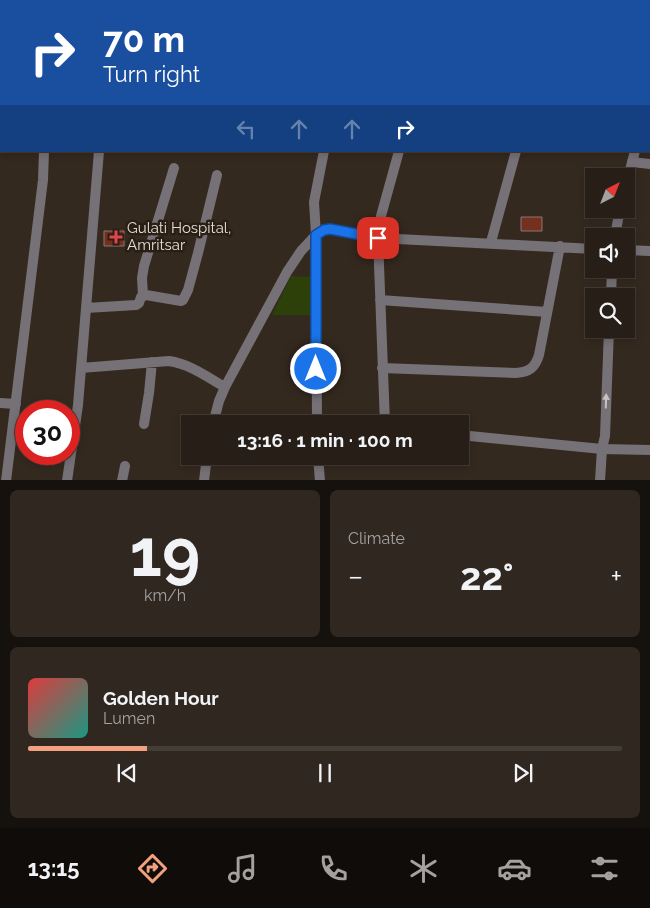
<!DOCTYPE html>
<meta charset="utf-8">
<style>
:root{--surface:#271f17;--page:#2f2720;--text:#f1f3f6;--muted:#a4a2a1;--line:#433d36;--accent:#f2a080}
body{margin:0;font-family:Raleway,sans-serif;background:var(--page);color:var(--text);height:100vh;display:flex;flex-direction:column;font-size:19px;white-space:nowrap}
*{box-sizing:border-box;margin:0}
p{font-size:16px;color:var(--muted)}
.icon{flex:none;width:28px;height:28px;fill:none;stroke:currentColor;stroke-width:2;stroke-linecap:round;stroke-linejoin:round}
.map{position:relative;height:480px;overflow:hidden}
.panel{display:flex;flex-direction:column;gap:10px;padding:10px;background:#15110d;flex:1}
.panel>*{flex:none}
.guide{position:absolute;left:0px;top:0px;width:650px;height:152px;box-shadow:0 2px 8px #0003,0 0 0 1px var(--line);background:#1a4fa0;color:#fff;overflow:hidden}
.needle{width:32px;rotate:42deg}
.tools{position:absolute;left:585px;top:168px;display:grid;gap:10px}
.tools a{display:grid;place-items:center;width:50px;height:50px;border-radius:0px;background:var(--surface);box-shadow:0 2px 8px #0003,0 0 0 1px var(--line);font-size:25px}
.speed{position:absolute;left:15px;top:400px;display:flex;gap:10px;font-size:25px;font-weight:700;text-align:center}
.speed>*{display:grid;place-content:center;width:65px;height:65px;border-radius:50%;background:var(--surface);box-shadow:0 2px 8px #0003,0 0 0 1px var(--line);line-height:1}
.speed .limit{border:8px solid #d22;background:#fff;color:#111}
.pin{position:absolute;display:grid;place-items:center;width:42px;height:42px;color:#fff;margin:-21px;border-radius:10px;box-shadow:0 2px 8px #0006}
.me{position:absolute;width:55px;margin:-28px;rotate:0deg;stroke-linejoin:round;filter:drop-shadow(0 0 4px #0008)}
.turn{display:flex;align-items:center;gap:18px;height:105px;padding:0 20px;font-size:22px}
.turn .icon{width:65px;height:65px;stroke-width:2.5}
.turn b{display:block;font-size:35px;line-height:42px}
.lanes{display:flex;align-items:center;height:48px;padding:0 20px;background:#0003;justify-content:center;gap:25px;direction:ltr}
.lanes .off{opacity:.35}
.big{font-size:38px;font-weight:700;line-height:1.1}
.panel .card{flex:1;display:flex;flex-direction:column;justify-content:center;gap:8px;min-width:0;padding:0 18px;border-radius:8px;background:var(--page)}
.panel .dial{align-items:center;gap:0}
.dial b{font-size:65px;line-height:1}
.song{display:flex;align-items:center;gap:15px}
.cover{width:60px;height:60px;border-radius:8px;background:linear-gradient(135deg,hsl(0 70% 55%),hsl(170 70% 35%))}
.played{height:5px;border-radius:2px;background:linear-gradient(90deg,var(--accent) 20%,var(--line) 20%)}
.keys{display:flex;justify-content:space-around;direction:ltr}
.heat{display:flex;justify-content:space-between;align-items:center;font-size:28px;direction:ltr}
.panel .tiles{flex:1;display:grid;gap:10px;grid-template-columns:1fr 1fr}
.card:last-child{grid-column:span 2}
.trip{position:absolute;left:181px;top:415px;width:288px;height:50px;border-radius:0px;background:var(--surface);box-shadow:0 2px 8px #0003,0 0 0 1px var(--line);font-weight:700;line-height:50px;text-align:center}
.dock{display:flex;height:80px;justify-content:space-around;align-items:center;background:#100c09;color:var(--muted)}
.dock .icon{width:35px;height:35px}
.dock .current{color:var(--accent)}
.dock b{font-size:22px;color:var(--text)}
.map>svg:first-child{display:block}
.green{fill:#2d4009}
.building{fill:#73301e;stroke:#897771}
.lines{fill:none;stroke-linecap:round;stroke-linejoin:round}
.minor{stroke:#767177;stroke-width:10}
.tertiary{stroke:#767177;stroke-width:10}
.oneway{fill:#c8c1be}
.route-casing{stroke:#114b97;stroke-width:12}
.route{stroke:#1a73e8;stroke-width:9}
.health-dot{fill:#e0444e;stroke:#2a1f15;stroke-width:2}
.labels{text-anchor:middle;stroke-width:5;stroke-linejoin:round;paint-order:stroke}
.poi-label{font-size:15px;fill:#e3dcd5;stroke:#2a1f15;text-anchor:start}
</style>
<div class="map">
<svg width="650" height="481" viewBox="0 0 650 481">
<rect width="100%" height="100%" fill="#34291f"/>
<path class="green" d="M 291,276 L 312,277 L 310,315 L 272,315 Z"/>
<path class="building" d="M 521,217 L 542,217 L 542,231 L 521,231 Z
M 104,231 L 124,231 L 124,246 L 104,246 Z"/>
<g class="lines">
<path class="minor" d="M 93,0 L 94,1
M 313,0 L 319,1
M 116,1 L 133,0
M 353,1 L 353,0
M 430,1 L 430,0
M 551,1 L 551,0
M 649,38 L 650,39
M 0,63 L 1,63
M 0,127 L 1,127
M 632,162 L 650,164
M 491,242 L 516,151
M 626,250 L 650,251
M 143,296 L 142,278 L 144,266 L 174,168
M 380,300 L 547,312
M 86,308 L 136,305 L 139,303 L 141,297 L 146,295 L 181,301 L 183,300 L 188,290 L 198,253 L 217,175
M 81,368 L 169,361 C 190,364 207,377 225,387
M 382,368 L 516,373 C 529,372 535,368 539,355 L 560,246
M 0,403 L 16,404
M 144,424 L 149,393 L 152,362
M 213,424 L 219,401 L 225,387 L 287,272 L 301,251 L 316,235 L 314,202 L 324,151
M 317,424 L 316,235 L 324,230 L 330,229 L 378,238 L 594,249
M 385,424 L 378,238 L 381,216 L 399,151
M 460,435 L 602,449 L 650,450
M 318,456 L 320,481
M 6,481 L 43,180 L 44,151
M 67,481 L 78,405 L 99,151
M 122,481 L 125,466
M 204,481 L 207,456"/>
<path class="tertiary" d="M 649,97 L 650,92
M 626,185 L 635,151
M 615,236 L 620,209
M 611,296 L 612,269
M 600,481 L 602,449 L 605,436 L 609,329"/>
</g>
<defs><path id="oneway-solid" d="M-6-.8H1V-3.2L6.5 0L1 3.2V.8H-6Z" transform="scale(1.25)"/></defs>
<use class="oneway" href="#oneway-solid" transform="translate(606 401) rotate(-88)"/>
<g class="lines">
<g class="route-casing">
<path id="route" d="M 316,369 L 316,235 L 324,230 L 330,229 L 378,238"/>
</g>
<use href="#route" class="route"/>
</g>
<path class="health-dot" d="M113.5 229.5h5v5h5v5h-5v5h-5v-5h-5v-5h5z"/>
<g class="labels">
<g class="poi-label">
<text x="127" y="233">Gulati Hospital,<tspan x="127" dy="17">Amritsar</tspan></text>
</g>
</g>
</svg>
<div class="tools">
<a><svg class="needle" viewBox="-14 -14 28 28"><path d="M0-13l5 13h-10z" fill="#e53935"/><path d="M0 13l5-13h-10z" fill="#a4a2a1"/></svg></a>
<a><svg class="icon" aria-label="sound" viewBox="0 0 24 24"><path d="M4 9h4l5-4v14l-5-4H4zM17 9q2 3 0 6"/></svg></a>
<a><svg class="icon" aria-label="search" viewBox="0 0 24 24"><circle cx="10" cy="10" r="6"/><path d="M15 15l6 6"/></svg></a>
</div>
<div class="speed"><div class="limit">30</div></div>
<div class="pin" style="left:378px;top:238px;background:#d93025"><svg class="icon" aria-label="arrive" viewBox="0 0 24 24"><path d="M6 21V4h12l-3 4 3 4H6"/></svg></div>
<svg class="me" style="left:316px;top:369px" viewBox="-20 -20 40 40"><circle r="17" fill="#1a73e8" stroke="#fff" stroke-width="3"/><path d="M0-11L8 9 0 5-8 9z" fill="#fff"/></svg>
<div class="trip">13:16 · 1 min · 100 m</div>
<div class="guide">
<div class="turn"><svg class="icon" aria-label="right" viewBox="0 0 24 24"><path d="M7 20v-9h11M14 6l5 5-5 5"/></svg><div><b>70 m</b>Turn right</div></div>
<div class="lanes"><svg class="icon off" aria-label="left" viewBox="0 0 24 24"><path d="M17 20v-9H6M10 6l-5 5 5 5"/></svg><svg class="icon off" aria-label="ahead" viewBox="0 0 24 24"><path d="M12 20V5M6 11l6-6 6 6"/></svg><svg class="icon off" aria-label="ahead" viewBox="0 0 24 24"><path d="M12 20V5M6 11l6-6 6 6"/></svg><svg class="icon" aria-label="right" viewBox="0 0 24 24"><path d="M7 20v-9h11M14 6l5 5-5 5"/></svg></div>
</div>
</div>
<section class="panel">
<div class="tiles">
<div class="card dial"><b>19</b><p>km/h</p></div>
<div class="card"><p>Climate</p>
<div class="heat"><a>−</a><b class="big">22°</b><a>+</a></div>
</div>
<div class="card">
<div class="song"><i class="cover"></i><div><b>Golden Hour</b><p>Lumen</p></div></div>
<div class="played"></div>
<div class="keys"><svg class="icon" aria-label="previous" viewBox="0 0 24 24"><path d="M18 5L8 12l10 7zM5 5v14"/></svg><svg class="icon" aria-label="pause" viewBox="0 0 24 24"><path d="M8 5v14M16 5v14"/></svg><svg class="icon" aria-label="next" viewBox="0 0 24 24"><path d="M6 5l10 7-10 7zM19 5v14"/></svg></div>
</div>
</div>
</section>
<nav class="dock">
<b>13:15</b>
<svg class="icon current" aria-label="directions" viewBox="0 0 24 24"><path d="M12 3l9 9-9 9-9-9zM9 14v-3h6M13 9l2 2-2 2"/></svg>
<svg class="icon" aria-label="music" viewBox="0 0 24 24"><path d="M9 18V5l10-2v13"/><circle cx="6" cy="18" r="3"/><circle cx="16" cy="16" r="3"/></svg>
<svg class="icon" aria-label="phone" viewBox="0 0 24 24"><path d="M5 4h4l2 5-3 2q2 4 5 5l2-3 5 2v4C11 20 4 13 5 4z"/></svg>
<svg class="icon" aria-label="climate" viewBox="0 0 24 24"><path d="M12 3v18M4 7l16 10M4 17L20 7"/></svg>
<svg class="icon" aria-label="car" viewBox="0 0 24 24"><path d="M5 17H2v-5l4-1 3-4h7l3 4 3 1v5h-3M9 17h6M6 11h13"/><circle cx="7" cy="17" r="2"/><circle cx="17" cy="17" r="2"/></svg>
<svg class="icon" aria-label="filters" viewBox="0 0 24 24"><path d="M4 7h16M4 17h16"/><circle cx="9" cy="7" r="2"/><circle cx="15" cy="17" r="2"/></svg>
</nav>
